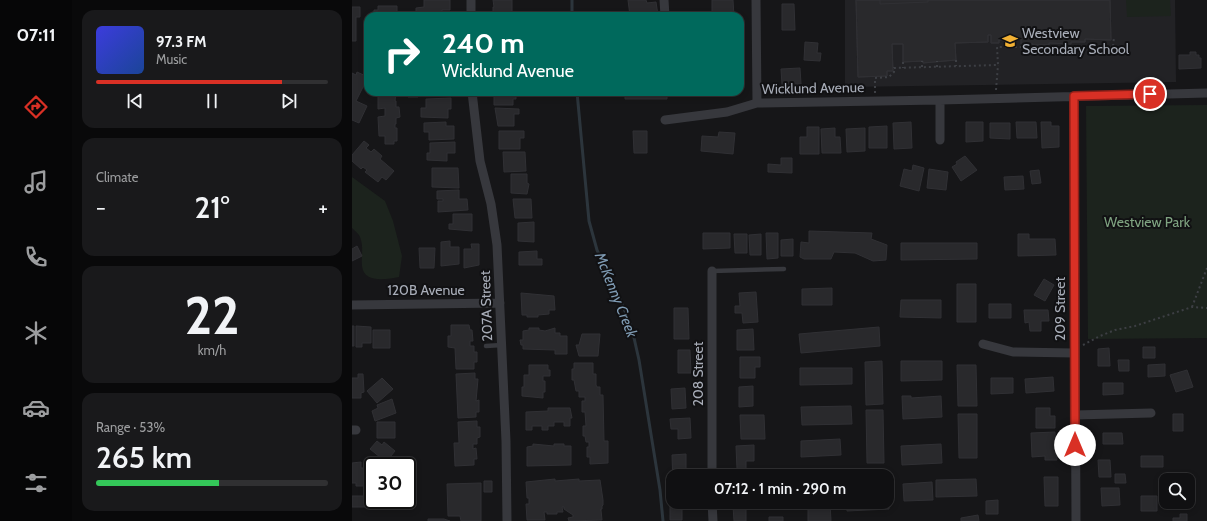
<!DOCTYPE html>
<meta charset="utf-8">
<style>
:root{--surface:#101012;--page:#19191b;--text:#f1f3f6;--muted:#9c9d9f;--line:#303032;--accent:#d93025}
body{margin:0;font-family:Cabin,sans-serif;background:var(--page);color:var(--text);height:100vh;display:flex;flex-direction:column;font-size:15px;white-space:nowrap}
*{box-sizing:border-box;margin:0}
p{font-size:13px;color:var(--muted)}
.icon{flex:none;width:22px;height:22px;fill:none;stroke:currentColor;stroke-width:2;stroke-linecap:round;stroke-linejoin:round}
.map{position:relative;flex:1;overflow:hidden}
.side{display:flex;flex-direction:column;gap:10px;padding:10px;background:#09090a;width:280px}
.side>*{flex:none}
.hud{position:absolute;left:12px;top:12px;width:380px;height:84px;border-radius:12px;box-shadow:0 2px 6px #0003,0 0 0 1px var(--line);background:#00695c;color:#fff;overflow:hidden}
.controls{position:absolute;left:807px;top:473px;display:grid;gap:8px}
.controls a{display:grid;place-items:center;width:36px;height:36px;border-radius:8px;background:var(--surface);box-shadow:0 2px 6px #0003,0 0 0 1px var(--line);font-size:20px}
.speed{position:absolute;left:12px;top:457px;display:flex;gap:8px;font-size:20px;font-weight:700;text-align:center}
.speed>*{display:grid;place-content:center;width:52px;height:52px;border-radius:50%;background:var(--surface);box-shadow:0 2px 6px #0003,0 0 0 1px var(--line);line-height:1}
.speed .limit{border:2px solid #111;border-radius:6px;background:#fff;color:#111}
.pin{position:absolute;display:grid;place-items:center;width:34px;height:34px;color:#fff;margin:-17px;border:2px solid #fff;border-radius:50%;box-shadow:0 1px 4px #0007}
.me{position:absolute;width:44px;margin:-22px;rotate:0deg;stroke-linejoin:round;filter:drop-shadow(0 0 3px #0008)}
.turn{display:flex;align-items:center;gap:14px;height:84px;padding:0 12px;font-size:18px}
.turn .icon{width:52px;height:52px;stroke-width:2.5}
.turn b{display:block;font-size:28px;line-height:34px}
.big{font-size:30px;font-weight:600;line-height:1.1}
.side .widget{flex:1;display:flex;flex-direction:column;justify-content:center;gap:6px;min-width:0;padding:0 14px;border-radius:12px;background:var(--page)}
.side .dial{align-items:center;gap:0}
.dial b{font-size:52px;line-height:1}
.song{display:flex;align-items:center;gap:12px}
.cover{width:48px;height:48px;border-radius:6px;background:linear-gradient(135deg,hsl(240 70% 55%),hsl(220 70% 35%))}
.played{height:4px;border-radius:2px;background:linear-gradient(90deg,var(--accent) 80%,var(--line) 80%)}
.keys{display:flex;justify-content:space-around;direction:ltr}
.heat{display:flex;justify-content:space-between;align-items:center;font-size:22px;direction:ltr}
.charge{height:6px;border-radius:3px;background:linear-gradient(90deg,#34c759 53%,var(--line) 0)}
.trip{position:absolute;left:314px;top:469px;width:228px;height:40px;border-radius:12px;background:var(--surface);box-shadow:0 2px 6px #0003,0 0 0 1px var(--line);font-weight:600;line-height:40px;text-align:center}
main{display:flex;flex:1;min-height:0}
.dock{display:flex;flex-direction:column;width:72px;justify-content:space-around;align-items:center;background:#060607;color:var(--muted)}
.dock .icon{width:28px;height:28px}
.dock .selected{color:var(--accent)}
.dock b{font-size:18px;color:var(--text)}
.map>svg:first-child{display:block}
.built{fill:#222225}
.green{fill:#1c231d}
.lines{fill:none;stroke-linecap:round;stroke-linejoin:round}
.stream{stroke:#2c353c;stroke-width:3}
.building{fill:#29292c;stroke:#303034}
.path{stroke:#3d3f44;stroke-width:2;stroke-dasharray:2 3;stroke-linecap:butt}
.lane{stroke:#37383d;stroke-width:4.5}
.street{stroke:#37383d;stroke-width:9}
.route-casing{stroke:#8d1f18;stroke-width:10}
.route{stroke:#d93025;stroke-width:7}
.labels{text-anchor:middle;stroke-width:4;stroke-linejoin:round;paint-order:stroke}
.poi-label{font-size:14px;fill:#a8adb8;stroke:#111113;text-anchor:start}
.street-label{font-size:14px;fill:#a8adb8;stroke:#111113}
.park-label{font-size:14px;fill:#7fa381;stroke:#111113}
.water-label{font-size:15px;font-style:italic;fill:#7f9bb3;stroke:#111113}
</style>
<main>
<nav class="dock">
<b>07:11</b>
<svg class="icon selected" aria-label="directions" viewBox="0 0 24 24"><path d="M12 3l9 9-9 9-9-9zM9 14v-3h6M13 9l2 2-2 2"/></svg>
<svg class="icon" aria-label="music" viewBox="0 0 24 24"><path d="M9 18V5l10-2v13"/><circle cx="6" cy="18" r="3"/><circle cx="16" cy="16" r="3"/></svg>
<svg class="icon" aria-label="phone" viewBox="0 0 24 24"><path d="M5 4h4l2 5-3 2q2 4 5 5l2-3 5 2v4C11 20 4 13 5 4z"/></svg>
<svg class="icon" aria-label="climate" viewBox="0 0 24 24"><path d="M12 3v18M4 7l16 10M4 17L20 7"/></svg>
<svg class="icon" aria-label="car" viewBox="0 0 24 24"><path d="M5 17H2v-5l4-1 3-4h7l3 4 3 1v5h-3M9 17h6M6 11h13"/><circle cx="7" cy="17" r="2"/><circle cx="17" cy="17" r="2"/></svg>
<svg class="icon" aria-label="filters" viewBox="0 0 24 24"><path d="M4 7h16M4 17h16"/><circle cx="9" cy="7" r="2"/><circle cx="15" cy="17" r="2"/></svg>
</nav>
<section class="side">
<div class="widget">
<div class="song"><i class="cover"></i><div><b>97.3 FM</b><p>Music</p></div></div>
<div class="played"></div>
<div class="keys"><svg class="icon" aria-label="previous" viewBox="0 0 24 24"><path d="M18 5L8 12l10 7zM5 5v14"/></svg><svg class="icon" aria-label="pause" viewBox="0 0 24 24"><path d="M8 5v14M16 5v14"/></svg><svg class="icon" aria-label="next" viewBox="0 0 24 24"><path d="M6 5l10 7-10 7zM19 5v14"/></svg></div>
</div>
<div class="widget"><p>Climate</p>
<div class="heat"><a>−</a><b class="big">21°</b><a>+</a></div>
</div>
<div class="widget dial"><b>22</b><p>km/h</p></div>
<div class="widget"><p>Range · 53%</p><b class="big">265 km</b><div class="charge"></div></div>
</section>
<div class="map">
<svg width="855" height="521" viewBox="0 0 855 521">
<rect width="100%" height="100%" fill="#161618"/>
<path class="built" d="M 493,0 L 823,0 L 824,82 L 493,87 Z"/>
<path class="green" d="M 774,0 L 818,0 L 819,16 L 775,17 Z
M 855,105 L 855,338 L 736,339 L 734,106 Z
M 0,177 L 33,201 L 41,221 L 50,256 L 47,277 C 35,279 12,284 10,266 C 9,256 12,247 8,237 C 7,234 3,231 0,228 Z"/>
<g class="lines">
<path class="stream" d="M 220,0 L 220,16
M 225,92 L 237,221 L 245,250 L 269,301 L 280,329 L 287,360 L 308,490 L 311,521"/>
</g>
<path class="building" d="M 72,0 L 98,0 L 98,10 L 90,10 L 90,16 L 64,16 L 64,8 L 72,7 Z
M 141,0 L 160,0 L 160,16 L 141,16 L 141,7 L 142,7 Z
M 276,0 L 294,0 L 295,3 L 304,2 L 306,15 L 278,16 Z
M 360,0 L 381,0 L 382,16 L 360,16 Z
M 504,0 L 528,0 L 528,4 L 576,2 L 576,0 L 758,0 L 759,40 L 733,39 L 733,42 L 719,42 L 719,44 L 697,43 L 697,45 L 681,45 L 681,44 L 669,44 L 669,39 L 647,40 L 647,43 L 639,43 L 639,35 L 636,35 L 636,42 L 603,43 L 604,60 L 571,63 L 571,61 L 551,62 L 551,44 L 540,44 L 541,71 L 535,71 L 535,76 L 506,77 Z
M 504,0 L 758,0 L 759,40 L 733,39 L 733,42 L 719,42 L 719,44 L 697,43 L 697,45 L 681,45 L 681,44 L 669,44 L 669,39 L 647,40 L 647,43 L 639,43 L 639,35 L 636,35 L 636,42 L 603,43 L 604,60 L 571,63 L 571,61 L 551,62 L 551,44 L 540,44 L 541,71 L 535,71 L 535,76 L 506,77 Z
M 430,4 L 442,4 L 443,30 L 430,30 Z
M 26,6 L 45,6 L 45,13 L 42,13 L 42,16 L 45,16 L 22,16 L 22,10 L 26,10 Z
M 0,7 L 8,7 L 8,17 L 4,17 L 4,41 L 0,41 Z
M 453,42 L 466,43 L 465,53 L 469,53 L 468,61 L 452,60 Z
M 838,52 L 844,52 L 844,55 L 847,55 L 847,58 L 849,58 L 849,68 L 827,69 L 827,55 L 838,55 Z
M 448,68 L 449,84 L 430,85 L 429,69 Z
M 5,72 L 16,77 L 4,101 L 15,106 L 7,123 L 0,120 L 0,73 L 4,75 Z
M 26,92 L 44,92 L 43,101 L 44,101 L 44,107 L 47,107 L 48,117 L 44,118 L 44,124 L 43,124 L 43,128 L 45,128 L 45,141 L 42,141 L 42,144 L 33,144 L 33,136 L 27,136 L 26,117 L 33,116 L 33,108 L 26,109 Z
M 70,92 L 96,92 L 96,96 L 73,96 L 70,95 Z
M 144,92 L 164,92 L 164,99 L 161,99 L 161,105 L 142,105 L 142,93 Z
M 273,92 L 315,92 L 315,99 L 273,99 Z
M 349,92 L 363,92 L 363,96 L 349,96 Z
M 56,93 L 66,93 L 66,97 L 56,97 Z
M 99,98 L 99,109 L 96,109 L 96,118 L 69,117 L 69,108 L 74,108 L 74,99 Z
M 143,108 L 167,109 L 167,114 L 162,114 L 162,126 L 146,126 Z
M 94,122 L 94,126 L 102,126 L 102,139 L 77,140 L 77,132 L 72,132 L 72,123 Z
M 559,122 L 560,148 L 542,149 L 541,123 Z
M 614,122 L 631,122 L 631,141 L 614,142 Z
M 664,122 L 684,122 L 685,138 L 665,138 Z
M 689,122 L 699,122 L 699,126 L 707,126 L 707,147 L 690,148 Z
M 638,123 L 658,123 L 658,139 L 638,138 Z
M 535,126 L 535,148 L 517,148 L 517,127 Z
M 455,127 L 467,127 L 467,154 L 448,154 L 448,137 L 455,137 Z
M 483,128 L 483,137 L 488,137 L 489,153 L 470,153 L 469,129 Z
M 513,128 L 513,151 L 495,152 L 494,129 Z
M 147,131 L 172,131 L 172,138 L 168,138 L 168,149 L 147,149 Z
M 281,131 L 295,131 L 295,153 L 282,153 Z
M 367,132 L 383,133 L 381,154 L 349,151 L 350,136 L 366,137 Z
M 12,141 L 17,145 L 14,148 L 19,152 L 22,149 L 30,156 L 28,159 L 42,171 L 34,180 L 30,177 L 26,182 L 13,172 L 15,170 L 11,167 L 9,169 L 0,161 L 0,155 Z
M 103,142 L 103,153 L 95,153 L 95,161 L 75,160 L 75,153 L 78,153 L 78,143 Z
M 151,152 L 173,152 L 174,171 L 152,172 Z
M 613,156 L 625,170 L 609,181 L 600,167 L 605,164 L 604,162 Z
M 429,158 L 440,158 L 440,173 L 416,172 L 416,164 L 429,165 Z
M 561,165 L 572,168 L 567,191 L 548,186 L 552,169 L 560,171 Z
M 80,168 L 106,168 L 107,188 L 80,187 Z
M 577,169 L 596,172 L 594,190 L 575,188 Z
M 687,170 L 689,183 L 680,184 L 678,171 Z
M 159,174 L 175,174 L 175,183 L 177,184 L 175,194 L 159,193 Z
M 671,176 L 672,189 L 653,190 L 652,177 Z
M 107,190 L 107,199 L 115,199 L 116,210 L 86,212 L 86,201 L 91,201 L 91,199 L 85,199 L 85,191 Z
M 161,199 L 179,199 L 180,218 L 163,218 Z
M 101,214 L 120,214 L 120,231 L 97,229 L 97,224 L 101,224 Z
M 182,222 L 182,242 L 166,241 L 166,223 Z
M 457,231 L 520,233 L 519,239 L 535,245 L 534,260 L 521,261 L 503,253 L 482,252 L 479,259 L 452,259 L 448,257 L 449,242 L 457,243 Z
M 351,233 L 378,233 L 378,248 L 351,249 Z
M 414,233 L 426,233 L 426,258 L 415,259 Z
M 382,234 L 395,234 L 395,253 L 383,253 Z
M 409,234 L 409,255 L 398,255 L 397,235 Z
M 666,234 L 677,234 L 677,239 L 703,239 L 704,255 L 666,256 Z
M 441,239 L 441,256 L 429,256 L 429,240 Z
M 98,241 L 98,247 L 107,247 L 107,264 L 89,266 L 89,242 Z
M 549,243 L 625,243 L 625,259 L 549,260 Z
M 119,244 L 127,244 L 127,265 L 112,268 L 112,249 L 120,249 Z
M 5,246 L 10,256 L 0,261 L 0,249 Z
M 67,248 L 83,248 L 82,268 L 68,268 Z
M 185,251 L 185,259 L 190,259 L 190,265 L 167,265 L 167,252 Z
M 692,279 L 702,285 L 693,301 L 682,295 Z
M 605,284 L 624,284 L 624,322 L 605,322 Z
M 480,288 L 480,305 L 450,305 L 450,289 Z
M 404,292 L 406,322 L 391,323 L 390,313 L 383,313 L 383,306 L 388,306 L 387,293 Z
M 169,293 L 202,296 L 203,310 L 197,310 L 197,314 L 186,315 L 186,317 L 175,317 L 175,315 L 170,315 Z
M 549,300 L 589,300 L 589,318 L 548,317 Z
M 637,304 L 659,304 L 659,318 L 637,318 Z
M 322,308 L 336,308 L 337,339 L 322,339 Z
M 672,310 L 696,310 L 697,321 L 689,321 L 689,331 L 678,331 L 677,322 L 673,323 Z
M 99,325 L 117,325 L 118,330 L 120,330 L 121,341 L 118,341 L 118,346 L 122,346 L 122,352 L 125,352 L 125,362 L 122,362 L 122,369 L 104,369 L 103,348 L 96,347 L 96,336 L 99,336 Z
M 0,326 L 2,326 L 2,346 L 0,346 Z
M 4,326 L 19,327 L 19,343 L 10,343 L 10,347 L 4,347 Z
M 527,327 L 528,346 L 449,353 L 447,334 Z
M 177,328 L 187,328 L 187,330 L 193,331 L 203,328 L 203,333 L 208,333 L 208,336 L 215,336 L 215,354 L 203,354 L 203,350 L 171,349 L 171,345 L 169,345 L 168,340 L 171,340 L 171,331 L 177,330 Z
M 401,329 L 402,350 L 385,350 L 385,330 Z
M 21,330 L 38,330 L 38,348 L 21,348 Z
M 230,334 L 248,334 L 246,356 L 227,356 L 224,345 L 227,345 Z
M 791,347 L 803,347 L 803,358 L 791,358 Z
M 757,348 L 758,366 L 746,366 L 746,349 Z
M 326,350 L 338,350 L 339,373 L 326,373 Z
M 388,357 L 408,357 L 408,367 L 403,367 L 403,378 L 388,378 Z
M 766,360 L 777,360 L 777,371 L 767,371 Z
M 530,361 L 531,404 L 514,405 L 513,362 Z
M 549,361 L 590,361 L 590,380 L 549,381 Z
M 222,363 L 241,363 L 241,374 L 244,374 L 244,385 L 245,387 L 248,387 L 248,395 L 251,395 L 252,441 L 256,441 L 256,463 L 238,464 L 238,457 L 235,457 L 235,447 L 237,447 L 237,442 L 234,442 L 233,436 L 231,436 L 231,426 L 234,426 L 233,412 L 230,412 L 230,401 L 233,401 L 233,397 L 227,397 L 227,391 L 224,391 L 222,380 L 220,380 L 220,369 L 222,369 Z
M 813,364 L 813,376 L 796,377 L 796,365 Z
M 177,365 L 196,365 L 196,370 L 198,370 L 198,376 L 191,376 L 191,381 L 193,381 L 193,392 L 191,392 L 191,398 L 170,396 L 170,387 L 172,387 L 172,375 L 177,375 Z
M 605,365 L 624,365 L 625,406 L 606,406 Z
M 448,368 L 500,368 L 500,384 L 448,385 Z
M 835,370 L 841,387 L 824,392 L 818,375 Z
M 123,373 L 123,379 L 126,379 L 124,401 L 127,400 L 127,412 L 124,412 L 124,417 L 106,418 L 104,374 Z
M 6,374 L 11,374 L 12,392 L 9,393 L 9,398 L 0,398 L 0,378 L 6,378 Z
M 701,377 L 702,391 L 674,393 L 673,379 Z
M 30,378 L 41,389 L 25,403 L 15,391 Z
M 639,378 L 661,378 L 661,393 L 639,394 Z
M 751,383 L 771,383 L 771,394 L 751,395 Z
M 401,386 L 401,406 L 387,407 L 387,387 Z
M 333,388 L 334,408 L 320,409 L 319,389 Z
M 550,396 L 559,396 L 559,398 L 589,396 L 590,417 L 551,419 Z
M 40,399 L 44,413 L 23,421 L 20,411 L 26,408 L 25,405 Z
M 499,406 L 500,424 L 450,425 L 449,407 Z
M 196,408 L 218,408 L 220,418 L 218,418 L 218,426 L 212,426 L 212,422 L 202,422 L 202,426 L 196,426 L 196,430 L 190,430 L 190,426 L 180,426 L 180,430 L 174,430 L 174,412 L 196,411 Z
M 684,408 L 698,408 L 698,416 L 703,416 L 703,428 L 684,428 Z
M 514,410 L 531,410 L 532,463 L 515,463 Z
M 606,414 L 625,414 L 625,458 L 607,458 Z
M 821,414 L 831,414 L 831,431 L 821,431 Z
M 388,415 L 412,415 L 413,439 L 389,439 Z
M 338,418 L 339,438 L 326,439 L 326,429 L 319,429 L 318,419 Z
M 125,421 L 125,427 L 128,427 L 128,437 L 125,438 L 125,444 L 121,444 L 121,449 L 124,448 L 125,459 L 122,459 L 122,465 L 103,466 L 102,443 L 107,443 L 106,422 Z
M 25,422 L 43,422 L 43,438 L 25,438 Z
M 703,432 L 705,460 L 693,460 L 693,456 L 680,457 L 679,433 Z
M 751,433 L 770,433 L 771,444 L 751,444 Z
M 488,439 L 489,455 L 449,457 L 449,441 Z
M 25,441 L 30,445 L 32,442 L 43,451 L 34,462 L 18,449 Z
M 181,444 L 202,446 L 202,444 L 212,444 L 212,446 L 219,446 L 219,465 L 175,466 L 175,447 L 181,446 Z
M 589,444 L 590,463 L 550,465 L 549,446 Z
M 402,445 L 402,461 L 394,461 L 394,469 L 385,469 L 384,446 Z
M 334,454 L 334,476 L 321,476 L 321,485 L 320,455 Z
M 789,456 L 811,456 L 811,467 L 789,467 Z
M 25,458 L 26,458 L 36,466 L 21,467 L 20,464 Z
M 746,460 L 758,460 L 759,477 L 747,477 Z
M 9,462 L 9,468 L 13,468 L 13,486 L 4,486 L 4,483 L 0,483 L 0,463 Z
M 21,467 L 21,477 L 16,473 Z
M 763,474 L 773,474 L 774,483 L 763,483 Z
M 692,477 L 706,477 L 706,506 L 693,506 Z
M 203,479 L 203,481 L 227,479 L 227,481 L 248,480 L 251,500 L 251,505 L 250,506 L 250,509 L 248,510 L 249,510 L 250,520 L 217,521 L 216,518 L 221,517 L 221,515 L 212,509 L 212,507 L 210,507 L 211,512 L 205,512 L 205,514 L 195,514 L 195,512 L 192,512 L 193,520 L 175,520 L 174,504 L 177,504 L 177,498 L 175,498 L 174,482 Z
M 624,479 L 625,496 L 584,497 L 584,480 Z
M 132,481 L 140,481 L 140,492 L 132,492 Z
M 580,482 L 581,500 L 552,501 L 551,484 Z
M 129,483 L 129,521 L 109,521 L 108,516 L 96,516 L 95,484 Z
M 535,488 L 537,488 L 537,509 L 495,511 L 495,502 L 535,502 Z
M 749,488 L 767,488 L 768,505 L 750,506 Z
M 318,493 L 321,493 L 321,502 L 330,502 L 330,520 L 318,520 Z
M 0,496 L 12,496 L 13,507 L 0,507 Z
M 789,496 L 805,496 L 805,511 L 789,511 Z
M 646,500 L 646,514 L 634,514 L 634,501 Z
M 456,502 L 478,502 L 479,521 L 456,521 Z
M 394,505 L 394,521 L 382,521 L 381,506 Z
M 828,514 L 835,514 L 835,521 L 821,521 L 821,518 L 828,518 Z
M 626,515 L 627,521 L 609,521 L 609,518 Z
M 417,517 L 431,517 L 431,521 L 417,521 Z
M 76,519 L 92,519 L 98,521 L 76,521 Z"/>
<g class="lines">
<path class="path" d="M 604,60 L 604,66
M 551,62 L 551,68
M 570,67 L 570,61
M 585,67 L 585,61
M 644,90 L 646,65
M 523,93 L 523,78 L 537,77 L 542,72 L 542,68 L 646,65 L 645,47 L 679,47 L 681,49 L 761,47 L 762,37
M 840,307 L 855,268
M 731,345 L 748,336 L 763,330 L 783,326 L 840,307 L 855,308"/>
<path class="lane" d="M 360,271 L 432,269
M 134,346 L 150,345"/>
<path class="street" d="M 119,0 L 119,16
M 312,0 L 313,16
M 404,0 L 405,103
M 120,92 L 128,161 L 139,204 L 145,245 L 154,441 L 155,521
M 722,96 L 724,521
M 588,100 L 588,140
M 313,120 L 375,112 L 405,103 L 588,100 L 855,93
M 360,271 L 360,476
M 0,305 L 148,303
M 631,344 L 661,352 L 722,353
M 723,415 L 799,413
M 0,430 L 4,430
M 360,502 L 361,521"/>
</g>
<g class="lines">
<g class="route-casing">
<path id="route" d="M 723,445 L 722,96 L 798,94"/>
</g>
<use href="#route" class="route"/>
</g>
<defs>
<g id="school-bare" transform="scale(1.2)"><path d="M0-5L7-2L0 1L-7-2ZM-4 1L0 2.5L4 1V4Q0 6-4 4Z" fill="#f2b134" stroke="#111113" stroke-width="2.5" paint-order="stroke"/></g>
</defs>
<g fill-rule="evenodd">
<use href="#school-bare" x="658" y="41"/>
</g>
<g class="labels">
<g class="poi-label">
<text x="670" y="38">Westview<tspan x="670" dy="16">Secondary School</tspan></text>
</g>
<g class="street-label">
<text transform="translate(461 88) rotate(-1)" y="5">Wicklund Avenue</text>
<text x="74" y="295">120B Avenue</text>
<text transform="translate(134 306) rotate(-92)" y="5">207A Street</text>
<text transform="translate(708 309) rotate(-90)" y="5">209 Street</text>
<text transform="translate(346 374) rotate(-90)" y="5">208 Street</text>
</g>
<g class="park-label">
<text x="795" y="227">Westview Park</text>
</g>
<g class="water-label">
<text transform="translate(264 295) rotate(68)" y="5">McKenny Creek</text>
</g>
</g>
</svg>
<div class="controls">
<a><svg class="icon" aria-label="search" viewBox="0 0 24 24"><circle cx="10" cy="10" r="6"/><path d="M15 15l6 6"/></svg></a>
</div>
<div class="speed"><div class="limit">30</div></div>
<div class="pin" style="left:798px;top:94px;background:#d93025"><svg class="icon" aria-label="arrive" viewBox="0 0 24 24"><path d="M6 21V4h12l-3 4 3 4H6"/></svg></div>
<svg class="me" style="left:723px;top:445px" viewBox="-20 -20 40 40"><circle r="19" fill="#fff"/><path d="M0-13L10 11 0 6-10 11z" fill="#d93025"/></svg>
<div class="trip">07:12 · 1 min · 290 m</div>
<div class="hud">
<div class="turn"><svg class="icon" aria-label="right" viewBox="0 0 24 24"><path d="M7 20v-9h11M14 6l5 5-5 5"/></svg><div><b>240 m</b>Wicklund Avenue</div></div>
</div>
</div>
</main>
